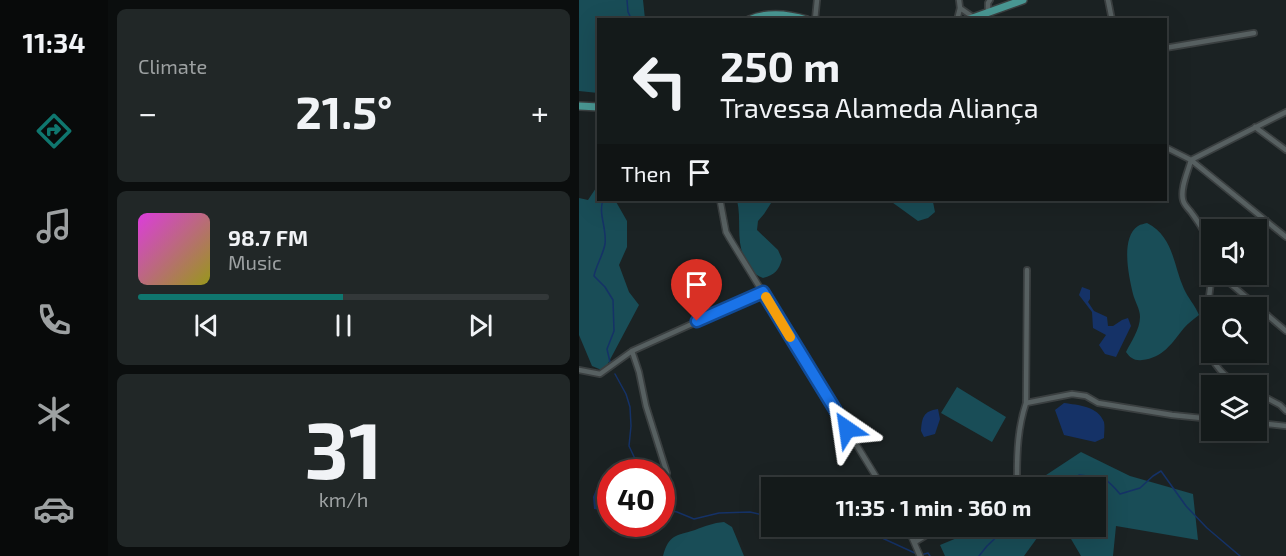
<!DOCTYPE html>
<meta charset="utf-8">
<style>
:root{--surface:#141a1a;--page:#212727;--text:#f1f3f6;--muted:#9da1a2;--line:#333839;--accent:#0f766e}
body{margin:0;font-family:"Exo 2",sans-serif;background:var(--page);color:var(--text);height:100vh;display:flex;flex-direction:column;font-size:22px;white-space:nowrap}
*{box-sizing:border-box;margin:0}
p{font-size:20px;color:var(--muted)}
.icon{flex:none;width:33px;height:33px;fill:none;stroke:currentColor;stroke-width:2;stroke-linecap:round;stroke-linejoin:round}
.map{position:relative;flex:1;overflow:hidden}
.sheet{display:flex;flex-direction:column;gap:9px;padding:9px;background:#0b0e0e;width:471px}
.sheet>*{flex:none}
.top-card{position:absolute;left:18px;top:18px;width:570px;height:183px;border-radius:0px;box-shadow:0 6px 24px #0002,0 0 0 2px var(--line);background:#141a1a;color:var(--text);overflow:hidden}
.controls{position:absolute;left:622px;top:219px;display:grid;gap:12px}
.controls a{display:grid;place-items:center;width:66px;height:66px;border-radius:0px;background:var(--surface);box-shadow:0 6px 24px #0002,0 0 0 2px var(--line);font-size:30px}
.speed{position:absolute;left:18px;top:459px;display:flex;gap:12px;font-size:30px;font-weight:700;text-align:center}
.speed>*{display:grid;place-content:center;width:78px;height:78px;border-radius:50%;background:var(--surface);box-shadow:0 6px 24px #0002,0 0 0 2px var(--line);line-height:1}
.speed .limit{border:9px solid #d22;background:#fff;color:#111}
.pin{position:absolute;display:grid;place-items:center;width:51px;height:51px;color:#fff;margin:-62px -26px;border-radius:50% 50% 50% 0;rotate:-45deg;box-shadow:0 0 6px #0007}
.pin .icon{rotate:45deg}
.me{position:absolute;width:66px;margin:-33px;rotate:328deg;stroke-linejoin:round;filter:drop-shadow(0 0 4px #0008)}
.turn{display:flex;align-items:center;gap:21px;height:126px;padding:0 24px;font-size:27px}
.turn .icon{width:78px;height:78px;stroke-width:2.5}
.turn b{display:block;font-size:42px;line-height:51px}
.then{display:flex;align-items:center;height:57px;padding:0 24px;background:#0003;gap:12px;font-size:22px}
.big{font-size:45px;font-weight:700;line-height:1.1}
.sheet .tile{flex:1;display:flex;flex-direction:column;justify-content:center;gap:9px;min-width:0;padding:0 21px;border-radius:9px;background:var(--page)}
.sheet .dial{align-items:center;gap:0}
.dial b{font-size:78px;line-height:1}
.song{display:flex;align-items:center;gap:18px}
.cover{width:72px;height:72px;border-radius:9px;background:linear-gradient(135deg,hsl(300 70% 55%),hsl(60 70% 35%))}
.played{height:6px;border-radius:3px;background:linear-gradient(90deg,var(--accent) 50%,var(--line) 50%)}
.keys{display:flex;justify-content:space-around;direction:ltr}
.heat{display:flex;justify-content:space-between;align-items:center;font-size:33px;direction:ltr}
.trip{position:absolute;left:182px;top:477px;width:345px;height:60px;border-radius:0px;background:var(--surface);box-shadow:0 6px 24px #0002,0 0 0 2px var(--line);font-weight:700;line-height:60px;text-align:center}
main{display:flex;flex:1;min-height:0}
.menu{display:flex;flex-direction:column;width:108px;justify-content:space-around;align-items:center;background:#080a0a;color:var(--muted)}
.menu .icon{width:42px;height:42px}
.menu .selected{color:var(--accent)}
.menu b{font-size:27px;color:var(--text)}
.map>svg:first-child{display:block}
.green{fill:#194d57}
.water{fill:#153267}
.lines{fill:none;stroke-linecap:round;stroke-linejoin:round}
.stream{stroke:#153267;stroke-width:1.5}
.minor-casing{stroke:#3a3f40;stroke-width:8}
.tertiary-casing{stroke:#3a3f40;stroke-width:8}
.primary-casing{stroke:#3a3f40;stroke-width:10}
.minor{stroke:#576061;stroke-width:4.5}
.tertiary{stroke:#576061;stroke-width:5}
.primary{stroke:#499793;stroke-width:7}
.route-casing{stroke:#114b97;stroke-width:15}
.route{stroke:#1a73e8;stroke-width:10}
.slow{stroke:#f59e0b;stroke-width:10}
</style>
<main>
<nav class="menu">
<b>11:34</b>
<svg class="icon selected" aria-label="directions" viewBox="0 0 24 24"><path d="M12 3l9 9-9 9-9-9zM9 14v-3h6M13 9l2 2-2 2"/></svg>
<svg class="icon" aria-label="music" viewBox="0 0 24 24"><path d="M9 18V5l10-2v13"/><circle cx="6" cy="18" r="3"/><circle cx="16" cy="16" r="3"/></svg>
<svg class="icon" aria-label="phone" viewBox="0 0 24 24"><path d="M5 4h4l2 5-3 2q2 4 5 5l2-3 5 2v4C11 20 4 13 5 4z"/></svg>
<svg class="icon" aria-label="climate" viewBox="0 0 24 24"><path d="M12 3v18M4 7l16 10M4 17L20 7"/></svg>
<svg class="icon" aria-label="car" viewBox="0 0 24 24"><path d="M5 17H2v-5l4-1 3-4h7l3 4 3 1v5h-3M9 17h6M6 11h13"/><circle cx="7" cy="17" r="2"/><circle cx="17" cy="17" r="2"/></svg>
</nav>
<section class="sheet">
<div class="tile"><p>Climate</p>
<div class="heat"><a>−</a><b class="big">21.5°</b><a>+</a></div>
</div>
<div class="tile">
<div class="song"><i class="cover"></i><div><b>98.7 FM</b><p>Music</p></div></div>
<div class="played"></div>
<div class="keys"><svg class="icon" aria-label="previous" viewBox="0 0 24 24"><path d="M18 5L8 12l10 7zM5 5v14"/></svg><svg class="icon" aria-label="pause" viewBox="0 0 24 24"><path d="M8 5v14M16 5v14"/></svg><svg class="icon" aria-label="next" viewBox="0 0 24 24"><path d="M6 5l10 7-10 7zM19 5v14"/></svg></div>
</div>
<div class="tile dial"><b>31</b><p>km/h</p></div>
</section>
<div class="map">
<svg width="707" height="556" viewBox="0 0 707 556">
<rect width="100%" height="100%" fill="#1b2223"/>
<path class="green" d="M 0,0 L 64,0 L 66,19 L 20,20 L 19,93 L 0,91 Z
M 19,185 L 20,200 L 36,200 L 48,221 L 48,247 L 40,265 L 50,292 L 60,305 L 25,371 L 13,366 L 0,335 L 0,198 L 9,200 Z
M 158,200 L 194,200 L 185,214 L 179,221 L 178,230 L 199,250 L 203,259 C 200,270 196,275 184,278 C 174,274 173,271 167,261 C 156,242 163,221 158,200 Z
M 310,200 L 352,200 L 354,202 L 356,212 L 349,218 L 339,221 Z
M 568,223 C 595,237 594,265 605,289 C 609,298 616,305 620,315 C 615,319 609,323 605,328 C 593,343 584,358 563,360 C 556,361 551,358 547,352 C 552,342 561,329 561,317 C 561,309 556,302 554,294 C 550,277 541,238 559,226 C 562,224 565,224 568,223 Z
M 378,387 L 427,417 L 413,442 L 362,413 Z
M 502,452 L 551,476 L 614,494 L 619,540 L 537,526 L 534,556 L 502,556 L 485,527 L 516,526 L 516,488 L 453,487 L 458,481 Z
M 145,522 L 153,527 L 165,556 L 84,556 C 90,534 97,536 116,530 C 126,526 134,523 145,522 Z
M 407,526 L 466,526 L 466,527 L 445,556 L 366,556 L 361,545 Z"/>
<path class="water" d="M 503,287 L 511,290 L 511,299 L 509,302 L 515,311 L 528,317 L 529,326 L 534,326 L 543,320 L 549,318 L 552,326 L 537,357 L 526,354 L 520,345 L 527,335 L 514,328 L 513,312 L 500,295 Z
M 485,403 C 499,405 519,406 525,422 C 526,427 525,434 525,438 L 516,442 L 485,435 L 476,410 Z
M 359,409 L 361,419 L 356,434 L 345,437 L 342,431 C 343,418 344,411 359,409 Z
M 22,477 L 31,483 L 31,511 L 15,509 L 14,497 Z"/>
<g class="lines">
<path class="stream" d="M 48,0 L 49,12 L 53,20
M 24,200 C 19,214 28,228 26,244 C 24,255 17,266 15,276 L 26,287 L 34,300 L 35,331 L 28,349 L 31,362
M 36,374 L 47,394 L 51,407 L 52,426 L 50,446 L 57,461 L 61,472
M 496,488 L 500,475 C 524,479 523,473 541,494 L 561,488 L 574,476 L 582,471 L 607,506 L 628,528 L 661,556
M 82,501 L 89,510 L 98,512 L 115,519 L 140,513 L 171,512 L 192,517
M 272,526 L 290,532 L 338,554
M 342,555 L 349,553 L 351,556
M 400,556 L 408,546 L 429,526"/>
<g class="minor-casing">
<path id="minor" d="M 529,0 L 533,20
M 381,8 L 394,17
M 409,12 L 409,3 L 411,0
M 236,20 L 238,0
M 378,20 L 381,8 L 380,0
M 586,48 L 675,33
M 676,127 L 707,150
M 586,147 L 612,160 L 707,237
M 640,274 L 707,331
M 53,351 L 60,372 L 67,406 L 88,473
M 0,370 L 21,374 L 53,351 L 184,292
M 663,386 C 601,356 640,296 632,248 C 629,235 619,222 612,212 C 609,208 605,205 604,200 C 601,188 609,172 612,160 L 707,112
M 678,393 L 701,405 L 707,411
M 447,403 L 493,394 L 507,396 L 519,403 L 593,415 L 633,419
M 678,423 L 707,426
M 428,488 L 438,477 C 438,451 439,427 447,403 L 448,270
M 336,542 L 362,526"/>
</g>
<g class="tertiary-casing">
<path id="tertiary" d="M 141,200 L 147,232 L 151,239 L 304,488
M 328,526 L 341,556"/>
</g>
<g class="primary-casing">
<path id="primary" d="M 170,20 C 188,12 209,14 228,20
M 388,20 L 444,0
M 0,106 L 20,107"/>
</g>
<use href="#minor" class="minor"/>
<use href="#tertiary" class="tertiary"/>
<use href="#primary" class="primary"/>
</g>
<g class="lines">
<g class="route-casing">
<path id="route" d="M 118,321 L 184,292 L 268,429"/>
</g>
<use href="#route" class="route"/>
<path class="slow" d="M 187,297 L 211,337"/>
</g>
</svg>
<div class="controls">
<a><svg class="icon" aria-label="sound" viewBox="0 0 24 24"><path d="M4 9h4l5-4v14l-5-4H4zM17 9q2 3 0 6"/></svg></a>
<a><svg class="icon" aria-label="search" viewBox="0 0 24 24"><circle cx="10" cy="10" r="6"/><path d="M15 15l6 6"/></svg></a>
<a><svg class="icon" aria-label="layers" viewBox="0 0 24 24"><path d="M12 4l9 5-9 5-9-5zM3 14l9 5 9-5"/></svg></a>
</div>
<div class="speed"><div class="limit">40</div></div>
<div class="pin" style="left:118px;top:321px;background:#d93025"><svg class="icon" aria-label="arrive" viewBox="0 0 24 24"><path d="M6 21V4h12l-3 4 3 4H6"/></svg></div>
<svg class="me" style="left:268px;top:429px" viewBox="-20 -20 40 40"><path d="M0-17L14 15 0 8-14 15z" fill="#1a73e8" stroke="#fff" stroke-width="4"/></svg>
<div class="trip">11:35 · 1 min · 360 m</div>
<div class="top-card">
<div class="turn"><svg class="icon" aria-label="left" viewBox="0 0 24 24"><path d="M17 20v-9H6M10 6l-5 5 5 5"/></svg><div><b>250 m</b>Travessa Alameda Aliança</div></div>
<div class="then">Then<svg class="icon" aria-label="arrive" viewBox="0 0 24 24"><path d="M6 21V4h12l-3 4 3 4H6"/></svg></div>
</div>
</div>
</main>
